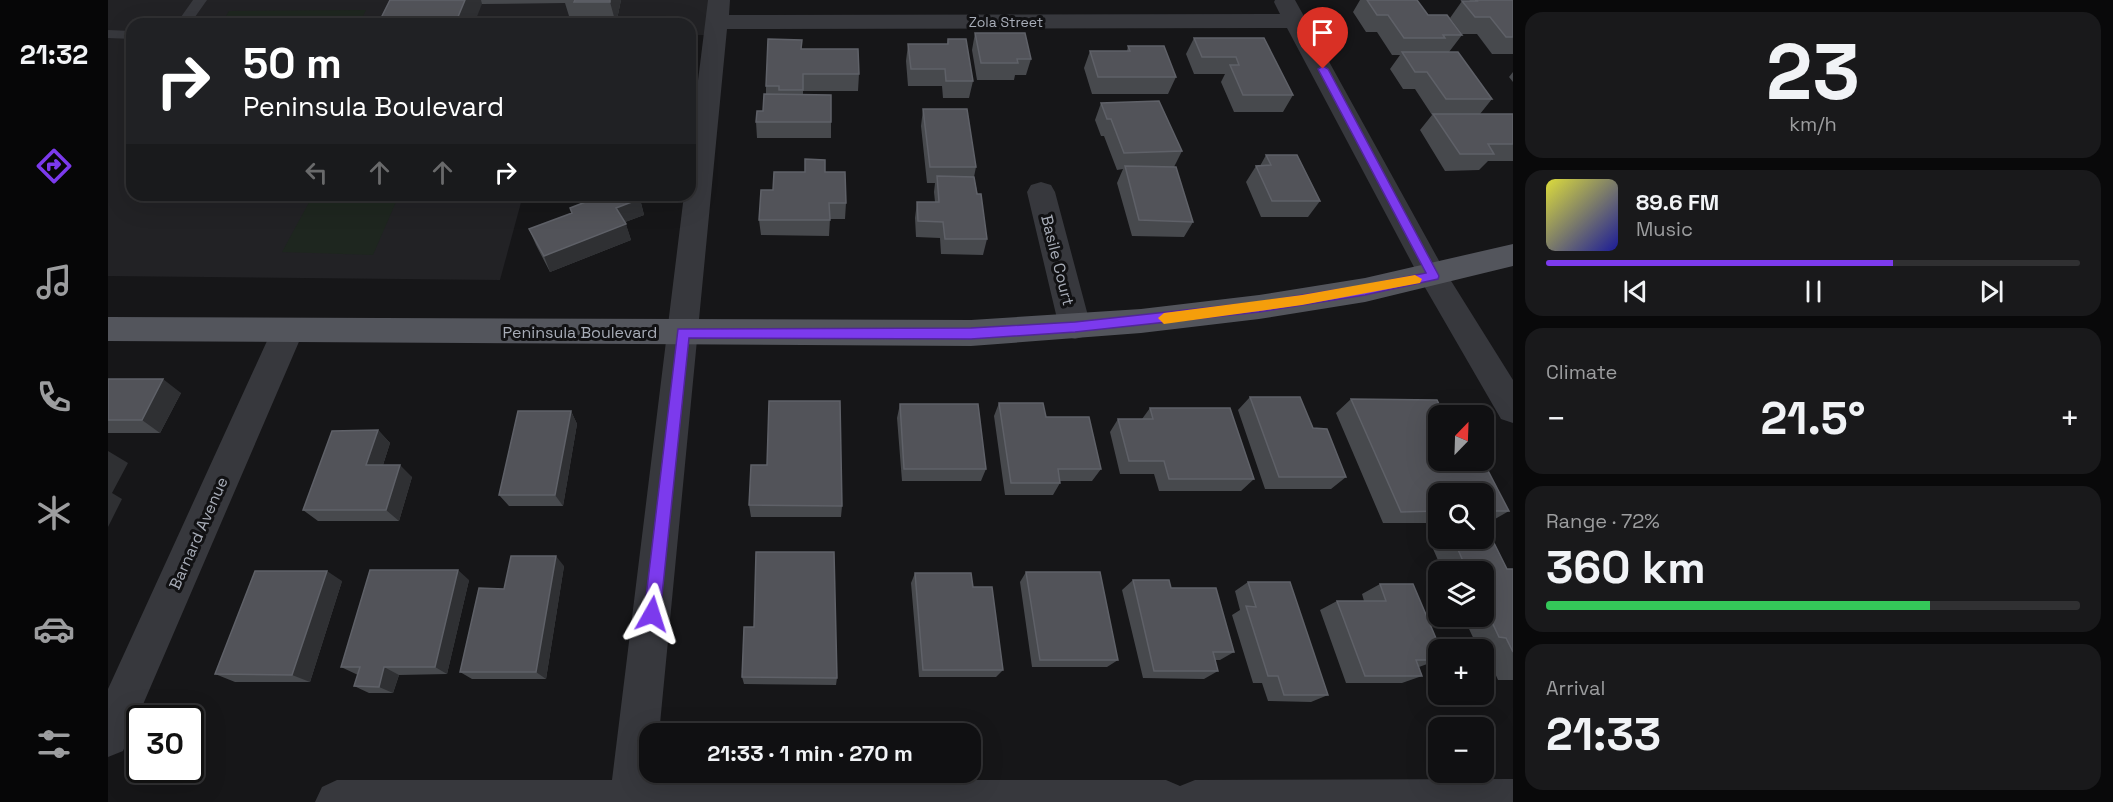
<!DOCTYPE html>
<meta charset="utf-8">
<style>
:root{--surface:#101012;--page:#19191b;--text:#f1f3f6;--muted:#9c9d9f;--line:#303032;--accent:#7c3aed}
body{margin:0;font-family:"Space Grotesk",sans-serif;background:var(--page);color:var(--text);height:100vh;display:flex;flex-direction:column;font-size:22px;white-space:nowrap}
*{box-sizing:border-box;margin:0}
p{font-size:20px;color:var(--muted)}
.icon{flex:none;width:33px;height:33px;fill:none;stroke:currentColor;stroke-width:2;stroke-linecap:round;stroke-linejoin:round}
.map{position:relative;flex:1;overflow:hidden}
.panel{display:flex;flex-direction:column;gap:12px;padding:12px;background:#09090a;width:600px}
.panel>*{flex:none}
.top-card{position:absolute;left:18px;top:18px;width:570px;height:183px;border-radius:18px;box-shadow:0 6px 24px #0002,0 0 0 2px var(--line);background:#202124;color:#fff;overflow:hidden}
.needle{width:39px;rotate:23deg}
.buttons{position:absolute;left:1320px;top:405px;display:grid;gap:12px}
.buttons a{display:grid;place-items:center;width:66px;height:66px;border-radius:12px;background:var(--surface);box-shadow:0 6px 24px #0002,0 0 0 2px var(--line);font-size:30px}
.speed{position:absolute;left:18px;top:705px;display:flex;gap:12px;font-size:30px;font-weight:700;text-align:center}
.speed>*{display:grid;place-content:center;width:78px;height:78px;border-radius:50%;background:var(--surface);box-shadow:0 6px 24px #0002,0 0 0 2px var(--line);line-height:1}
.speed .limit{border:3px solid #111;border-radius:9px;background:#fff;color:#111}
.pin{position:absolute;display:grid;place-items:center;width:51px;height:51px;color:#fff;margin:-62px -26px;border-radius:50% 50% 50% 0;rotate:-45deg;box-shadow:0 0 6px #0007}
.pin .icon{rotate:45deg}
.me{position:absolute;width:66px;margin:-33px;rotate:6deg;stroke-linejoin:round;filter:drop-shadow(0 0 4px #0008)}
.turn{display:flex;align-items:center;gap:21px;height:126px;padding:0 18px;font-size:27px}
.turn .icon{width:78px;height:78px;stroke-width:2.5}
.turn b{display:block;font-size:42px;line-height:51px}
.lanes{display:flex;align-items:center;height:57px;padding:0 18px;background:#0003;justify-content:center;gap:30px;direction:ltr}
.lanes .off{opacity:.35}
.big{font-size:45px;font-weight:700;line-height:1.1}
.panel .card{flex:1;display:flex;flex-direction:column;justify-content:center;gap:9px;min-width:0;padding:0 21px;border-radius:18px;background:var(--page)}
.panel .dial{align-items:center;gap:0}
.dial b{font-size:78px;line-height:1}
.song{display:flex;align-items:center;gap:18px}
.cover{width:72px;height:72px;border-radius:9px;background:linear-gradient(135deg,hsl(60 70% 55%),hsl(240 70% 35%))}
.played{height:6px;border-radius:3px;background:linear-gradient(90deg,var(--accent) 65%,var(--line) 65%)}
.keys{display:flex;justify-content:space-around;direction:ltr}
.heat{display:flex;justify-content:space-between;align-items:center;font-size:33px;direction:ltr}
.charge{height:9px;border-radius:4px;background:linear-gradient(90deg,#34c759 72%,var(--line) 0)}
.trip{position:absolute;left:531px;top:723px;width:342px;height:60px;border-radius:18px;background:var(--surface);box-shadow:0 6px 24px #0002,0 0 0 2px var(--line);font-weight:700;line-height:60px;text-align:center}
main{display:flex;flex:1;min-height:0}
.menu{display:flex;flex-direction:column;width:108px;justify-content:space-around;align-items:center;background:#060607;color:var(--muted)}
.menu .icon{width:42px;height:42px}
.menu .active{color:var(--accent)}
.menu b{font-size:27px;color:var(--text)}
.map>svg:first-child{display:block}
.built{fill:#222225}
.green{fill:#1e261f}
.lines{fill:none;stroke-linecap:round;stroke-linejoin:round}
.lane{fill:#37383d;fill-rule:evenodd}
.street{fill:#37383d;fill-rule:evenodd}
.primary{fill:#53555c;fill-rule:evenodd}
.wall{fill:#47494d}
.shaded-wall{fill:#2f3033}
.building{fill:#525359;stroke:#5f6168;stroke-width:1.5}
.route{fill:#7c3aed;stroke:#51269a;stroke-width:1.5}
.slow{fill:#f59e0b}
.labels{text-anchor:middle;stroke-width:6;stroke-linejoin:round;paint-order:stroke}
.far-street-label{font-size:14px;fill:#a8adb8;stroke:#111113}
.street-label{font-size:16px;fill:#a8adb8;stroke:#111113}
</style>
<main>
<nav class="menu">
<b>21:32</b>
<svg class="icon active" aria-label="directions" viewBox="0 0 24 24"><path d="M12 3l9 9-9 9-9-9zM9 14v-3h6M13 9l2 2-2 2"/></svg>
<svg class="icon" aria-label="music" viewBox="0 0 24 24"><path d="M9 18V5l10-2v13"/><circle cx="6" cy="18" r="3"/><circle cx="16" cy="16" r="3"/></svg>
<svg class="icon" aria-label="phone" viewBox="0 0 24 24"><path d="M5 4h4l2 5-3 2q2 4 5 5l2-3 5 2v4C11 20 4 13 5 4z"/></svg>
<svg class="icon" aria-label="climate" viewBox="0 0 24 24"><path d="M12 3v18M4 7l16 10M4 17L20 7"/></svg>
<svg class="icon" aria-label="car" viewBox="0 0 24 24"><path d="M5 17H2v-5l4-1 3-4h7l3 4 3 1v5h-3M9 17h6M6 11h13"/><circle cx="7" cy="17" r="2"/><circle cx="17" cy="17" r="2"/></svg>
<svg class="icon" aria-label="filters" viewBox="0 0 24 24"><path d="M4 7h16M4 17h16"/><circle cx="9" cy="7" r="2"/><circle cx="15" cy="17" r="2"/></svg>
</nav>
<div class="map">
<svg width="1405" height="802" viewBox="0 0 1405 802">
<rect width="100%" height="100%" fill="#161618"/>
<path class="built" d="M 0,0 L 612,0 L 608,35 L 582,35 L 582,24 L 24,24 L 24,195 L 415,195 L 392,280 L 0,276 Z"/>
<path class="green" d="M 258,10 L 251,24 L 113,24 L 121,11 Z
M 205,195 L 291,195 L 265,255 L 174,252 Z"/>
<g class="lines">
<path class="lane" d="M 85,0 L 99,0 L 82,24 L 68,24 Z
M 0,30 L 24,31 L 24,39 L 0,38 Z"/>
<path class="street" d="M 600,0 L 622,0 L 621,15 L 1172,14 L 1166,2 L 1167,0 L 1187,0 L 1335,268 L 1405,380 L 1405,423 L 1393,419 L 1315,284 L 1179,28 L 619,29 L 551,734 L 542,734 L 542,772 L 548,772 L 547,780 L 1058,780 L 1072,786 L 1087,780 L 1405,779 L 1405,802 L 207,802 L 214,787 L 229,780 L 504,780 L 576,195 L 582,195 L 582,145 Z
M 933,182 L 943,185 L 947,192 L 983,327 L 978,336 L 967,339 L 956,336 L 951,327 L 919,192 L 923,185 Z
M 180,318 L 191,321 L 196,330 L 15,751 L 0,757 L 0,689 L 164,330 L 169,321 Z"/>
<path class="primary" d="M 1405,244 L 1405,266 L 1257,302 L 1151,319 L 1033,333 L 863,346 L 0,341 L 0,317 L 863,320 L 1033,309 L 1151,295 L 1257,278 Z"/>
</g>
<path class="wall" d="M 282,0 L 513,0 L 508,24 L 472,24 L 470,16 L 461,16 L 457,3 L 374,4 Z
M 1252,0 L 1309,0 L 1320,15 L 1354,35 L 1341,52 L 1384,99 L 1372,114 L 1405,114 L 1405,161 L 1380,161 L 1371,170 L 1337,171 L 1312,130 L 1324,115 L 1307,89 L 1295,89 L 1282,69 L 1292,55 L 1284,55 L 1269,32 L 1258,32 L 1245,12 Z
M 1362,0 L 1405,0 L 1405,54 L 1384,54 L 1369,34 L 1354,34 L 1342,18 L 1354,1 L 1361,1 Z
M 867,33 L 923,59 L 918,75 L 907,75 L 906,80 L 869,80 L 864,50 Z
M 1086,38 L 1156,38 L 1185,95 L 1175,112 L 1126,112 L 1113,82 L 1117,74 L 1086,74 L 1078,54 Z
M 840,39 L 865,81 L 861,98 L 835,98 L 834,86 L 800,86 L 798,61 L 800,44 L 839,44 Z
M 1020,46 L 1068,77 L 1060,94 L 984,94 L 976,68 L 982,51 L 1019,51 Z
M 694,49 L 751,74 L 750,91 L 695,91 L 695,95 L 723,122 L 723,138 L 649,138 L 648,122 L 655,111 L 658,94 L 658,86 Z
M 1405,72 L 1405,82 L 1401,77 Z
M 993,103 L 1074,151 L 1066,167 L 1085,222 L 1076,237 L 1024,236 L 1009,183 L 1015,169 L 1009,170 L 996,136 L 993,136 L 987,120 Z
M 815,109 L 868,167 L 866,177 L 879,239 L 875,255 L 833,254 L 832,238 L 808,237 L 807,218 L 809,202 L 827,202 L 826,192 L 827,183 L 819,183 L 813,126 Z
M 1158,155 L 1212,201 L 1200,217 L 1153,217 L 1138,182 L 1148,166 L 1152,166 Z
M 717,172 L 738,203 L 737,219 L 722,219 L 721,236 L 653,235 L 651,220 L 665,190 Z
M 477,195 L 532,199 L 536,215 L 517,222 L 523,240 L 442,272 L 428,245 L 421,229 L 464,213 L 462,208 L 479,202 Z
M 0,379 L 73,393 L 52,433 L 0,433 Z
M 1142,397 L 1205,428 L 1238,477 L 1223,489 L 1157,489 L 1130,410 Z
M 1243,399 L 1361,464 L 1401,511 L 1380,523 L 1376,523 L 1376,494 L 1330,494 L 1330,523 L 1275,523 L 1228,413 Z
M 891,403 L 938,417 L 993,469 L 984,481 L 952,481 L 952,483 L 945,495 L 897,495 L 886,416 Z
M 792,404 L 878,469 L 873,481 L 794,481 L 789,418 Z
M 1042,408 L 1146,479 L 1133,491 L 1051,491 L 1046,474 L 1012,474 L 1002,432 L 1010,419 L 1034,419 Z
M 463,411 L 469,424 L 455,506 L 401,506 L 391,495 Z
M 270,430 L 282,443 L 275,465 L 304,477 L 291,521 L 210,521 L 195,510 Z
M 641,505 L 734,506 L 733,517 L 643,517 Z
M 1334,538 L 1376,538 L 1399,569 L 1405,569 L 1405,680 L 1390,680 L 1375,646 L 1369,646 L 1355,616 L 1376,616 L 1376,572 L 1335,572 L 1323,544 Z
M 456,566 L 438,679 L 364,679 L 352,672 L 396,589 Z
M 918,572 L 1010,660 L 999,667 L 924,667 L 912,582 Z
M 807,573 L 865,587 L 895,670 L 888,677 L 811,677 L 803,583 Z
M 361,580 L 339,674 L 291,675 L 285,693 L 261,693 L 246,686 L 250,675 L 233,667 Z
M 1025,580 L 1063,588 L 1126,652 L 1112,660 L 1107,660 L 1110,671 L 1096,679 L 1035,678 L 1014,590 Z
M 234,581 L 202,682 L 127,682 L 107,674 Z
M 1140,582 L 1220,695 L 1203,702 L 1160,701 L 1154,683 L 1145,683 L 1124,615 L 1132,610 L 1127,591 Z
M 1272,584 L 1330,643 L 1325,645 L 1330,660 L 1311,667 L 1314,676 L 1294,683 L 1238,683 L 1212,610 L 1229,601 L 1256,601 L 1254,594 Z
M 646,627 L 729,678 L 728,685 L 636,684 L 634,677 Z"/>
<path class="shaded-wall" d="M 357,0 L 373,0 L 374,4 L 366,24 L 347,24 Z
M 502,0 L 513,0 L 508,24 L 502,2 Z
M 532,199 L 536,215 L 512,224 L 508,208 Z
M 518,224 L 523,240 L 442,272 L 436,256 Z
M 55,379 L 73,393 L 52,433 L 34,420 Z
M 463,411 L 469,424 L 455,506 L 447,495 Z
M 270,430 L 282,443 L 271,477 L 258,465 Z
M 0,451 L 20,463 L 4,493 L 14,499 L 0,527 Z
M 292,465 L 304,477 L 291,521 L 278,510 Z
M 448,556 L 456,566 L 438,679 L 428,672 Z
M 350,570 L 361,580 L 339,674 L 327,667 Z
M 219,571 L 234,581 L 202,682 L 184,675 Z
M 276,667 L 291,675 L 285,693 L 271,687 Z"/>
<path class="building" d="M 282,0 L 357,0 L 347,24 L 270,24 Z
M 467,0 L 502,0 L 502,2 L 466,2 Z
M 1259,0 L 1309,0 L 1320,15 L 1339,15 L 1354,35 L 1335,35 L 1337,38 L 1296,38 L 1280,15 L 1269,15 Z
M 1368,0 L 1405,0 L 1405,37 L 1398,37 L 1382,17 L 1367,17 L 1354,1 L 1369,1 Z
M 867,33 L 917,33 L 923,59 L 909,59 L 910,63 L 873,63 Z
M 1086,38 L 1156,38 L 1185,95 L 1135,95 L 1122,65 L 1131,65 L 1128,57 L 1094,57 Z
M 660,39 L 694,40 L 693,49 L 750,49 L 751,74 L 695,74 L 695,90 L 671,90 L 671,86 L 658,86 Z
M 840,39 L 858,39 L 865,81 L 838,81 L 837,69 L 803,69 L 800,44 L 840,44 Z
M 1020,46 L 1056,46 L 1068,77 L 990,77 L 982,51 L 1022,51 Z
M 1294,52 L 1350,52 L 1384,99 L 1338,99 L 1319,72 L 1307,72 Z
M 656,94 L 723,95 L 723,122 L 648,122 L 649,111 L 655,111 Z
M 1051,101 L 1074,151 L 1016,153 L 1003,119 L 999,119 L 993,103 Z
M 815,109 L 859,109 L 868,167 L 822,167 Z
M 1325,114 L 1405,114 L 1405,144 L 1380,144 L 1386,154 L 1352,154 Z
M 1158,155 L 1189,155 L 1212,201 L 1164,201 L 1148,166 L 1163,165 Z
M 697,159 L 717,160 L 717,172 L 737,172 L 738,203 L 721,203 L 722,220 L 651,220 L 653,190 L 665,190 L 666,172 L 697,172 Z
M 1017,166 L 1068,167 L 1085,222 L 1031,220 Z
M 829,176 L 866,177 L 869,194 L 873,194 L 879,239 L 837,239 L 835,222 L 810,221 L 809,202 L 831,202 Z
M 477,195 L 529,195 L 532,199 L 508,208 L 518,224 L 436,256 L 421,229 L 464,213 L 462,208 L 480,201 Z
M 0,379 L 55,379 L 34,420 L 0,420 Z
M 1142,397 L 1192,397 L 1205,428 L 1219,429 L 1238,477 L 1171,477 Z
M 1243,399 L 1329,400 L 1337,416 L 1330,416 L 1330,460 L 1359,460 L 1361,464 L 1377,465 L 1401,511 L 1376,511 L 1376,494 L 1330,494 L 1330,511 L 1293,512 Z
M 661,401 L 732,401 L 734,506 L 641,505 L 643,465 L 659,465 Z
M 891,403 L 935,403 L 938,417 L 981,417 L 993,469 L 950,469 L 952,483 L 903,483 Z
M 792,404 L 870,404 L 878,469 L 796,469 Z
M 1042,408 L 1122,408 L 1146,479 L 1061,479 L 1056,461 L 1021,461 L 1010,419 L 1045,419 Z
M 410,411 L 463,411 L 447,495 L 391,495 Z
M 270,430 L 258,465 L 292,465 L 278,510 L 195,510 L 224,431 Z
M 1376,533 L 1381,533 L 1399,569 L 1405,569 L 1405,652 L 1398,638 L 1391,637 L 1376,605 L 1376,596 L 1379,596 L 1376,588 L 1376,572 L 1367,572 L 1365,567 L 1358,568 L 1345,538 L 1376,538 Z
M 648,552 L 726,552 L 729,678 L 634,677 L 636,627 L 646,627 Z
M 403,556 L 448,556 L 428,672 L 352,672 L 371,588 L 396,589 Z
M 262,570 L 350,570 L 327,667 L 276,667 L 271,687 L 246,686 L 252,667 L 233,667 Z
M 147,571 L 219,571 L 184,675 L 107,674 Z
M 918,572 L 992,572 L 1010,660 L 932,660 Z
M 807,573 L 863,573 L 865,587 L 884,587 L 895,670 L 815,670 Z
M 1025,580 L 1061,580 L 1063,588 L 1108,588 L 1126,652 L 1105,652 L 1110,671 L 1046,671 Z
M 1140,582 L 1182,582 L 1220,695 L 1176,695 L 1170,676 L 1160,676 L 1138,606 L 1148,607 Z
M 1272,584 L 1305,584 L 1330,643 L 1324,643 L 1330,660 L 1308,660 L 1314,676 L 1257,676 L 1229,601 L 1278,601 Z"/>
<path class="route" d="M 1215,66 L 1220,69 L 1331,276 L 1330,279 L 1257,295 L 1151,312 L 967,332 L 863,339 L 581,338 L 552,614 L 550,619 L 544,622 L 538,619 L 536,614 L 570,329 L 863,328 L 967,322 L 1151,302 L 1257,285 L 1318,273 L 1210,69 Z"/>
<path class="slow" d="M 1307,275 L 1314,279 L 1312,283 L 1194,305 L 1056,324 L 1050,318 L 1056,313 L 1194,295 Z"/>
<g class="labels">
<g class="far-street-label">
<text x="898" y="27">Zola Street</text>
</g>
<g class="street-label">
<text transform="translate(950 260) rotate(76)" y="6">Basile Court</text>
<text x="472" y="338">Peninsula Boulevard</text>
<text transform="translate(90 533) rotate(-66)" y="6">Barnard Avenue</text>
</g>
</g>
</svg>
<div class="buttons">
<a><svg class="needle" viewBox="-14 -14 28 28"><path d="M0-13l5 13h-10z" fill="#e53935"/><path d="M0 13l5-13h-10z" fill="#9c9d9f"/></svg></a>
<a><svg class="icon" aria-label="search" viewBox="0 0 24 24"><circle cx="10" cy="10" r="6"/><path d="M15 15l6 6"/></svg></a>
<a><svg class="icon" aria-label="layers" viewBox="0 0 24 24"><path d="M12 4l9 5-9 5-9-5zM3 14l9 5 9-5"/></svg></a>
<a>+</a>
<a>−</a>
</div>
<div class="speed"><div class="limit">30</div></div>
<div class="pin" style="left:1215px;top:69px;background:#d93025"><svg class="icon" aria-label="arrive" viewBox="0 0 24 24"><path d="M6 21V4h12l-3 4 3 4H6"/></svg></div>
<svg class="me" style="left:544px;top:614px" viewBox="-20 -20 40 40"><path d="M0-17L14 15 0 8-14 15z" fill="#7c3aed" stroke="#fff" stroke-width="4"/></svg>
<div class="trip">21:33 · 1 min · 270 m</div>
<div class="top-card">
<div class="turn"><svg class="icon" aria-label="right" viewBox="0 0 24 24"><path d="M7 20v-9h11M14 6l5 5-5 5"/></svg><div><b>50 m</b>Peninsula Boulevard</div></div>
<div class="lanes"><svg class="icon off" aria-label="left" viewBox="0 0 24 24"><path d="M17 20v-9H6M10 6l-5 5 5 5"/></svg><svg class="icon off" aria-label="ahead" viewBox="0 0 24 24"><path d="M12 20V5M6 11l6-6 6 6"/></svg><svg class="icon off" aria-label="ahead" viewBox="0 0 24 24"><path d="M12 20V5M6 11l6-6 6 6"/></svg><svg class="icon" aria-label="right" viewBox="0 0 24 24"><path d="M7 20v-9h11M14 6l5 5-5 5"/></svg></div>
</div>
</div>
<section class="panel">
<div class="card dial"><b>23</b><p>km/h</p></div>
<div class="card">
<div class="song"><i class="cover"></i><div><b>89.6 FM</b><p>Music</p></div></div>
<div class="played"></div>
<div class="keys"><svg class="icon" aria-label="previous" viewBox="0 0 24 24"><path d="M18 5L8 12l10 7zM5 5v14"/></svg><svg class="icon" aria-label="pause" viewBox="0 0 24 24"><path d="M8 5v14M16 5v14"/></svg><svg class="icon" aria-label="next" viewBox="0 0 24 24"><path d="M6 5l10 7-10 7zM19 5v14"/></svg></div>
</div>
<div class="card"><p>Climate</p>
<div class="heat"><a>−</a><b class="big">21.5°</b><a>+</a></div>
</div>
<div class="card"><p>Range · 72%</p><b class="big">360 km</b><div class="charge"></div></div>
<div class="card"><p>Arrival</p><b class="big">21:33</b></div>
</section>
</main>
